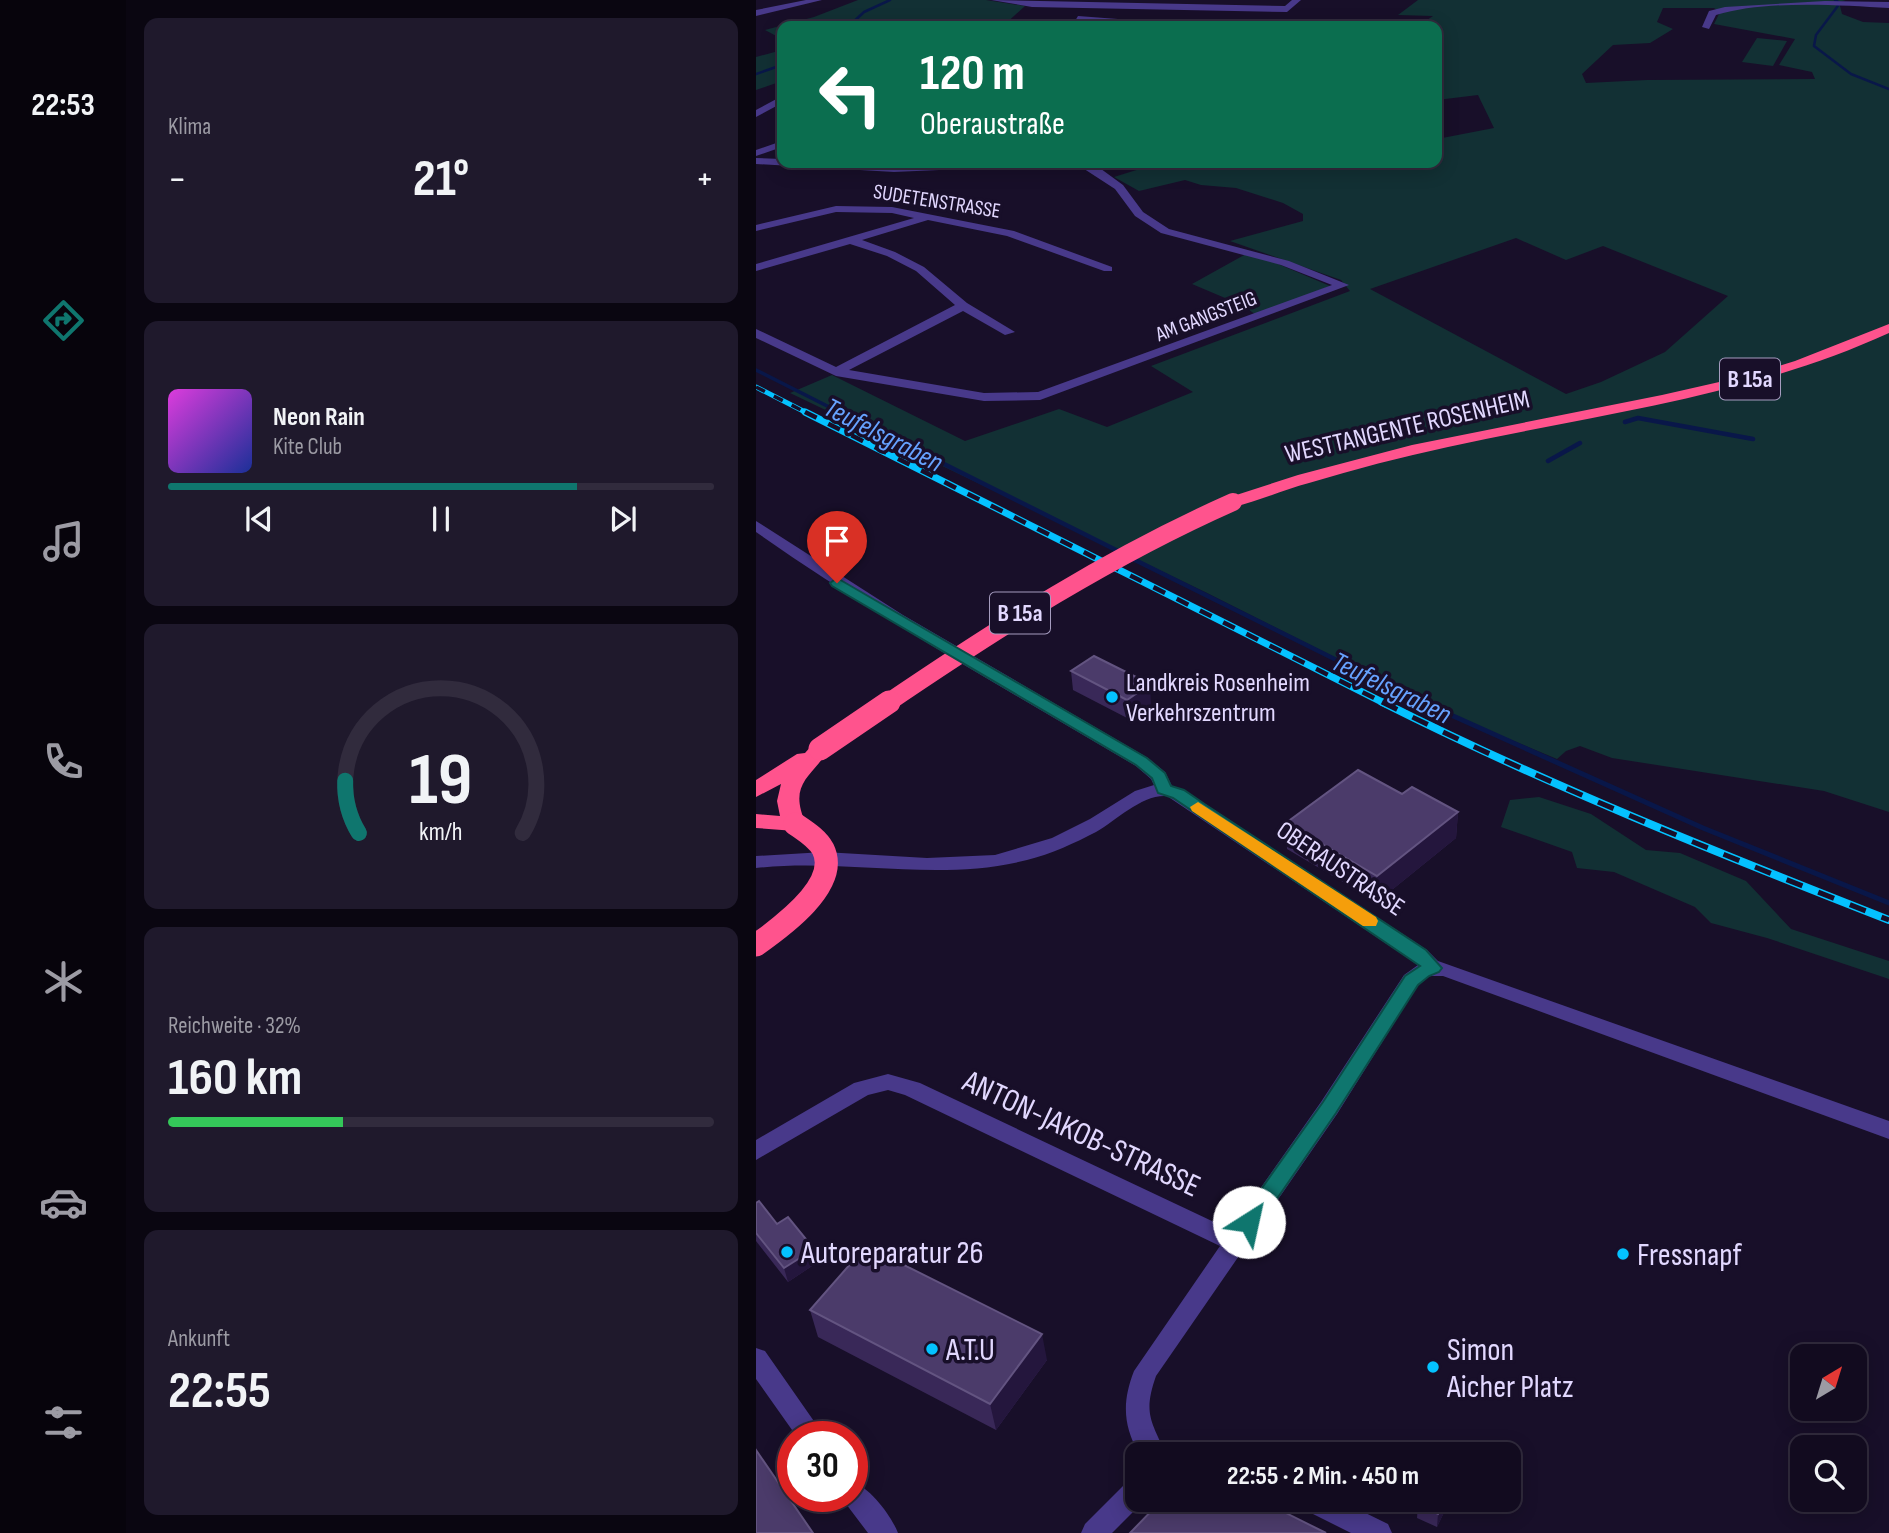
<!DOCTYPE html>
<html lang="de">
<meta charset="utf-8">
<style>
:root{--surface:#120b1f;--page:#1f192c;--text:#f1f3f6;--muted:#9c9ba4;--line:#312b3d;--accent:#0f766e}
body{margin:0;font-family:"Sofia Sans Condensed",sans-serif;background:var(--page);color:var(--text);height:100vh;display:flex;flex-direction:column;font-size:26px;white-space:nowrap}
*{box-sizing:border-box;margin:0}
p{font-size:23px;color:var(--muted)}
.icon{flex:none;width:38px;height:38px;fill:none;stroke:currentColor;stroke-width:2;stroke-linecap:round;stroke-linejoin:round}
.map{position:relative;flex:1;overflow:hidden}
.details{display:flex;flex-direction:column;gap:18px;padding:18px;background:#0a0611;width:630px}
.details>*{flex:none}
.guide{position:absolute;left:21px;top:21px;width:665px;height:147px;border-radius:14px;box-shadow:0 4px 18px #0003,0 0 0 2px var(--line);background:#0b6e4f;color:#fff;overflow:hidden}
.needle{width:46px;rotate:38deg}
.tools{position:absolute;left:1034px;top:1344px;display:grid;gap:14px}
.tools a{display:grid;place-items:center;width:77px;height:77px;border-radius:14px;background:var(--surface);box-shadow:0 4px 18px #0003,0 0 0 2px var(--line);font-size:35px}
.speed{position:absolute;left:21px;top:1421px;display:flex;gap:14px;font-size:35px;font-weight:700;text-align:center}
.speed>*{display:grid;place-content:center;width:91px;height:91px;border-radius:50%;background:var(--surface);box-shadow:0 4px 18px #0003,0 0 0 2px var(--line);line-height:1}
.speed .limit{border:10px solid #d22;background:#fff;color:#111}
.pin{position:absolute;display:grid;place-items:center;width:60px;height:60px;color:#fff;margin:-72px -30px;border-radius:50% 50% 50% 0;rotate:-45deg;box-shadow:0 0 7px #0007}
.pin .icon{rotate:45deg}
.me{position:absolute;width:77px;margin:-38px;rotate:35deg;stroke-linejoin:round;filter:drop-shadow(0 0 5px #0008)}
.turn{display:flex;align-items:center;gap:24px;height:147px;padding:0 28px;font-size:32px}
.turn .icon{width:91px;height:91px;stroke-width:2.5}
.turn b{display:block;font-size:49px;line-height:60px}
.big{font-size:52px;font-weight:700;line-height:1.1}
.details .tile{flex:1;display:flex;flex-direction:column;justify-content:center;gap:10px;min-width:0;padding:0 24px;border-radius:14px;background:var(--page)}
.details .dial{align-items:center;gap:0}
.dial svg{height:182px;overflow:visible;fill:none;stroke:var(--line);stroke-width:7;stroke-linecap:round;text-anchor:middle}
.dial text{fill:var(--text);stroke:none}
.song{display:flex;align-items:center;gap:21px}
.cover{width:84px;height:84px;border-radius:10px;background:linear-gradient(135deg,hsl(300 70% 55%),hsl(230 70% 35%))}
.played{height:7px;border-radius:4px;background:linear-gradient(90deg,var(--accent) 75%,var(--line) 75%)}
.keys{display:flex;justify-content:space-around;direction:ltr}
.heat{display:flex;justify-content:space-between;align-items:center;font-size:38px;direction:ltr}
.charge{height:10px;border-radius:5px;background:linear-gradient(90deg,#34c759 32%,var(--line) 0)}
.trip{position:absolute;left:369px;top:1442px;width:396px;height:70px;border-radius:14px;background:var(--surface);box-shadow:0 4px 18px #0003,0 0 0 2px var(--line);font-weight:700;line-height:70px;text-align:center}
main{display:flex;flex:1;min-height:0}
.tabs{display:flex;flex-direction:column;width:126px;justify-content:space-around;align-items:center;background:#07040c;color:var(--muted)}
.tabs .icon{width:49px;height:49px}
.tabs .active{color:var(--accent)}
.tabs b{font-size:32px;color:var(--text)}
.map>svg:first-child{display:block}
.green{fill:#123034;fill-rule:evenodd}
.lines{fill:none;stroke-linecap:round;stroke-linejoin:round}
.stream-far3{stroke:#091749;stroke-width:2.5}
.stream-far2{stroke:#091749;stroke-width:3.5}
.stream-far1{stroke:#091749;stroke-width:4.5}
.stream{stroke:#091749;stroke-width:5}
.minor{fill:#48398a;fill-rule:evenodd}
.highway{fill:#ff538d;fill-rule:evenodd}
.rail-far2-casing{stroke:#04c2ff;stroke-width:5}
.rail-far1-casing{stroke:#04c2ff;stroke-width:7}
.rail-casing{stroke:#04c2ff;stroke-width:8}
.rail-far2{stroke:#180f29;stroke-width:3.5;stroke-dasharray:10;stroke-linecap:butt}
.rail-far1{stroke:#180f29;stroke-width:4.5;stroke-dasharray:13;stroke-linecap:butt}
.rail{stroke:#180f29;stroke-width:5;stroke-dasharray:17;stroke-linecap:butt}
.highway-bridge-far1{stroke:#ff538d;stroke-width:18}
.highway-bridge{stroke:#ff538d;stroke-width:23}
.wall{fill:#392858}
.shaded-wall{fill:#24163d}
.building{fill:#4b3b6a;stroke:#635481;stroke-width:2}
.route{fill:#0f766e;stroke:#0a4d48;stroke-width:2}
.slow{fill:#f59e0b}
.poi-dot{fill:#04c2ff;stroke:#180f29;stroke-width:2.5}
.labels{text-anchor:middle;stroke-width:7;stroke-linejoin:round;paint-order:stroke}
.far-street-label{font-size:21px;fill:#e2d8ff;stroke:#180f29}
.shield{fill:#180f29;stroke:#a59cbf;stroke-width:2}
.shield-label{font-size:24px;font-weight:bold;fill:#e2d8ff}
.street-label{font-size:26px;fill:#e2d8ff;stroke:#180f29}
.poi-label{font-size:26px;fill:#e2d8ff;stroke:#180f29;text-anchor:start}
.water-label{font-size:28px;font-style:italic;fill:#66a2ff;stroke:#180f29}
.near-street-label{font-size:32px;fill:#e2d8ff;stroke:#180f29}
.near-poi-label{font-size:32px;fill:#e2d8ff;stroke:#180f29;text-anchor:start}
</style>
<main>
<nav class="tabs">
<b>22:53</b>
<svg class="icon active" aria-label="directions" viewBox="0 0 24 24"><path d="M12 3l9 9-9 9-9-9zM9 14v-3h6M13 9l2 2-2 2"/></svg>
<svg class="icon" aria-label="music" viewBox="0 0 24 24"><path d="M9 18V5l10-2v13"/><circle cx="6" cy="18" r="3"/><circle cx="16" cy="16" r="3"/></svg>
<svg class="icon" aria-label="phone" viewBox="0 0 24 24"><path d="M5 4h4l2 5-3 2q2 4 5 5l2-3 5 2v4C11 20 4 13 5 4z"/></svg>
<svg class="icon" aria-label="climate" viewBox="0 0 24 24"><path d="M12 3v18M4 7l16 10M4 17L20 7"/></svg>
<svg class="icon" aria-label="car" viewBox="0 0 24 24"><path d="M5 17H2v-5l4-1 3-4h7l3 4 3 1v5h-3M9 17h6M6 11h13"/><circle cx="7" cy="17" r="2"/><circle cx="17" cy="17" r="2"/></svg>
<svg class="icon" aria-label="filters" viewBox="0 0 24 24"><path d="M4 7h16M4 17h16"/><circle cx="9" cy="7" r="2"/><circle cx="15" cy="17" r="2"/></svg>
</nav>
<section class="details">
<div class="tile"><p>Klima</p>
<div class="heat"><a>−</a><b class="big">21°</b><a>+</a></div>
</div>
<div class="tile">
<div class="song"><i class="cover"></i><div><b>Neon Rain</b><p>Kite Club</p></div></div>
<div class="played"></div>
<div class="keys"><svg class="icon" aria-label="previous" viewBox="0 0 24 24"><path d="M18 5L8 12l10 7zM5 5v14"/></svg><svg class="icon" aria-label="pause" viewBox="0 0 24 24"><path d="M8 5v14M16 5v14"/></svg><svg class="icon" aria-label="next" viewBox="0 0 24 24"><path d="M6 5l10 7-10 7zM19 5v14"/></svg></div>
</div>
<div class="tile dial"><svg viewBox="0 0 100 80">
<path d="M14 69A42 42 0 1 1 86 69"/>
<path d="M14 69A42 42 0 0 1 8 46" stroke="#0f766e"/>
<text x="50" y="56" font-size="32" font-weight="700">19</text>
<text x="50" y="72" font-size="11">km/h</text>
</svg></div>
<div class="tile"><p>Reichweite · 32%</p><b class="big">160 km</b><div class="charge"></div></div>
<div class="tile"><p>Ankunft</p><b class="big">22:55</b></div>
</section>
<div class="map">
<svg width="1133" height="1533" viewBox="0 0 1133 1533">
<rect width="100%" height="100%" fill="#180f29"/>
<path class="green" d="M 102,0 L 230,0 L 269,6 L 247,26 L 26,26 L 26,39 L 9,30 L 58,17 Z
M 662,0 L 1090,0 L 1083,2 L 1086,14 L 1107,22 L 1133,23 L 1133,812 L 1068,791 L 856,758 L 824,746 L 810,751 L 801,759 L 686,711 L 451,593 L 34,393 L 76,375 L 209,441 L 303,409 L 351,427 L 437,392 L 395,366 L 594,291 L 585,280 L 474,241 L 547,221 L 547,214 L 527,203 L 480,188 L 445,185 L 429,180 L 383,191 L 358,177 L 403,163 L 681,163 L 681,139 L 738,128 L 722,95 L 681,100 L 681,26 L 662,26 L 677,16 L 642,15 ZM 907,8 L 958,8 L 964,12 L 958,24 L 1039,39 L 1023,65 L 1056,72 L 1059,79 L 891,80 L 830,83 L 826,74 L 857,45 L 894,43 L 917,29 L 901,22 ZM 760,238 L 810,260 L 847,246 L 972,296 L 909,352 L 845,382 L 810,394 L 614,289 Z
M 1001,38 L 1031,41 L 1017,66 L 986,62 Z
M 26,50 L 26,81 L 0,90 L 0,57 Z
M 490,254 L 513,260 L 574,286 L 500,315 L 488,306 L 436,284 Z
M 783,797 L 835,814 L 890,850 L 924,853 L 990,881 L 1035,929 L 1133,961 L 1133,979 L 1011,938 L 955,923 L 939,907 L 858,872 L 821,868 L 816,852 L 745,827 L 754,800 Z"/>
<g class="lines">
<path class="stream-far3" d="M 1079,0 L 1084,3 L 1060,35 L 1058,46 L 1095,74 L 1133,89
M 93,26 L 108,12 L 134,0
M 0,74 L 26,65"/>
<path class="stream-far2" d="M 0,370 L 87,414"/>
<path class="stream-far1" d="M 84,412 L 366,553
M 869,422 L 882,418 L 997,439
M 792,461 L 824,443
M 375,558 L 669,704"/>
<path class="stream" d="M 666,702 L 947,828 L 1133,903"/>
<path class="minor" d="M 50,0 L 66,0 L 0,16 L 0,10 Z
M 235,0 L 529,6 L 536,0 L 545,0 L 531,12 L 276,7 Z
M 1069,1 L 1133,2 L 1133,8 C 1080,5 1010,0 960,15 L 953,29 L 946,27 L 953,11 L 969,7 Z
M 322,16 L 415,23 L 419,26 L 319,21 Z
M 26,96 L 26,103 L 0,117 L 0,110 Z
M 26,141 L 26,147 L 0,156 L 0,150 Z
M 0,158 L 26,159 L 26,163 L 138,166 L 279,163 L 274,166 L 138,172 L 0,164 Z
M 319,163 L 341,166 L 367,185 L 387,212 L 413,229 L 533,261 L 593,285 L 284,400 L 228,401 L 80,376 L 0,338 L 0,329 L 80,367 L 199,305 L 160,271 L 131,256 L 94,244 L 0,271 L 0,264 L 158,218 L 136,213 L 80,212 L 0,231 L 0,225 L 80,206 L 136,207 L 258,231 L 356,267 L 356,271 L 348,271 L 251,236 L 172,220 L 106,240 L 139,252 L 168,267 L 211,303 L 259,332 L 249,335 L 207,311 L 93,370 L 228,393 L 282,392 L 576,285 L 525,265 L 405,233 L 379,216 L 359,189 Z
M 0,521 L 147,615 L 392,758 L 409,772 L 416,786 L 428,790 L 671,950 L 682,961 L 1133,1121 L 1133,1139 L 687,976 L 673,976 L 662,985 L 581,1114 L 400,1376 C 387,1413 395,1421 410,1454 L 383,1454 C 367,1425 366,1402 378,1371 L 464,1246 L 149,1095 L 132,1090 L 112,1095 L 0,1160 L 0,1140 L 98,1083 L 132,1074 L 164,1083 L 475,1230 L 565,1102 L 648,975 L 662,965 L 411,796 C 386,794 361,820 340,832 C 319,843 295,854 271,860 C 182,883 91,858 0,868 L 0,856 L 68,852 L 171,858 L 239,855 L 296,838 L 334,819 L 379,791 L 398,785 L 395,779 L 380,766 C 252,690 122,618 0,532 Z
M 0,1348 L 9,1351 L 69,1437 L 41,1437 L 0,1379 Z
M 434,1442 L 453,1442 L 462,1446 L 466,1454 L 421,1454 L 425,1446 Z
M 382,1477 L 382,1500 L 389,1500 L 356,1533 L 325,1533 L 329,1524 L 373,1480 Z
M 96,1481 C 114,1488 135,1515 142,1533 L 112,1533 L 84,1496 L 96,1496 Z
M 543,1500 L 583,1500 L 632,1524 L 636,1533 L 595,1533 L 547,1509 Z"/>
<path class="highway" d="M 1133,324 L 1133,333 C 993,397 841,414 692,447 C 645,457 599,469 553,483 C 527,490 503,501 477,507 L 468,502 L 471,498 L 542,475 L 656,445 L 906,395 L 994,375 L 1039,361 Z
M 64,743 L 71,744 L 74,749 C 54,778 32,784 50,824 L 47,829 L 39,831 L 0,828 L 0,814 L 24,816 L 21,801 L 25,784 L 0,797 L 0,780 L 41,754 L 49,753 L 57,744 Z"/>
<g class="rail-far2-casing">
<path id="rail-far2" d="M 0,387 L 53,414"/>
</g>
<g class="rail-far1-casing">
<path id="rail-far1" d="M 49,412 L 630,704"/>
</g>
<g class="rail-casing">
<path id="rail" d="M 626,702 C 791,785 962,853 1133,920"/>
</g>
<use href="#rail-far2" class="rail-far2"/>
<use href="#rail-far1" class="rail-far1"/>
<use href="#rail" class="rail"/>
<path class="highway-bridge-far1" d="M 130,704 C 242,628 353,557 477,502"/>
<path class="highway-bridge" d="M 64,749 L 133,702
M 0,945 C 24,928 85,885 67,849 C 61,838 49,831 39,824"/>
</g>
<path class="wall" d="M 315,671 L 395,704 L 373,719 L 317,690 Z
M 646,794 L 702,812 L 700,838 L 621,902 L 531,849 L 530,823 Z
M 0,1203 L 21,1224 L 62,1262 L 32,1282 L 0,1241 Z
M 54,1310 L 291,1360 L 240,1430 L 62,1337 Z
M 694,1500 L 681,1527 L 661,1518 L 662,1504 Z"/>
<path class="shaded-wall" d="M 394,684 L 395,704 L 373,719 L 371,700 Z
M 702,812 L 700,838 L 621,902 L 621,876 Z
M 58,1249 L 62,1262 L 32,1282 L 28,1268 Z
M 286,1334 L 291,1360 L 240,1430 L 234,1404 Z
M 689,1500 L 694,1500 L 681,1527 L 682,1514 Z"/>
<path class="building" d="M 338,656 L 394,684 L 371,700 L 315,671 Z
M 602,770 L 646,794 L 656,787 L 702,812 L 621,876 L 530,823 Z
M 3,1201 L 21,1224 L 32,1217 L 58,1249 L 28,1268 L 0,1233 L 0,1203 Z
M 110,1246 L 286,1334 L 234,1404 L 54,1310 Z
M 0,1450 L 57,1533 L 0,1533 Z
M 406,1500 L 504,1500 L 570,1533 L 374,1533 Z
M 665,1500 L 689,1500 L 682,1514 L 662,1504 Z"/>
<path class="route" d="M 81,578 L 391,758 L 409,773 L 415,786 L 428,790 L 450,805 L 670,950 L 686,968 L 683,972 L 673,976 L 662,985 L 580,1113 L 501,1228 L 493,1231 L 486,1228 L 483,1222 L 486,1216 L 567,1102 L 649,976 L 664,966 L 417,798 L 402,793 L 396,778 L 380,765 L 76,586 L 74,583 Z"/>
<path class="slow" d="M 442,802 L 620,917 L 622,921 L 620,926 L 607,926 L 436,811 L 434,807 Z"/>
<g class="poi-dot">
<circle cx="356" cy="697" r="7"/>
<circle cx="31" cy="1252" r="7"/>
<circle cx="867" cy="1254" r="7"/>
<circle cx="176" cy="1349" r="7"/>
<circle cx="677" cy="1367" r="7"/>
</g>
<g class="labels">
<g class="far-street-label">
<text transform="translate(181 201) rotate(9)" y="7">SUDETENSTRASSE</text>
<text transform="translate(450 316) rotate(-21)" y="7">AM GANGSTEIG</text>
</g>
<g class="shield">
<rect x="964" y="358.5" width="60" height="41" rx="5"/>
<rect x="234" y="592.5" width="60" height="41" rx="5"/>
</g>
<g class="shield-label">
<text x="994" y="387">B 15a</text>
<text x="264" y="621">B 15a</text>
</g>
<g class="street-label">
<text transform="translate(651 426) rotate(-13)" y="9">WESTTANGENTE ROSENHEIM</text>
<text transform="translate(585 868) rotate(34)" y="9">OBERAUSTRASSE</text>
</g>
<g class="poi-label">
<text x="370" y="691">Landkreis Rosenheim<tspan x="370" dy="30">Verkehrszentrum</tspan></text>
</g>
<g class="water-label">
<text transform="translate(128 434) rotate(27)" y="10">Teufelsgraben</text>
<text transform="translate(636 687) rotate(26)" y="10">Teufelsgraben</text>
</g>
<g class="near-street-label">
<text transform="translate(326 1133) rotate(25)" y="11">ANTON-JAKOB-STRASSE</text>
</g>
<g class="near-poi-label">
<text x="45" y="1263">Autoreparatur 26</text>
<text x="881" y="1265">Fressnapf</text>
<text x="190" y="1360">A.T.U</text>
<text x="691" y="1360">Simon<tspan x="691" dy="37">Aicher Platz</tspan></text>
</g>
</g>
</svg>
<div class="tools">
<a><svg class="needle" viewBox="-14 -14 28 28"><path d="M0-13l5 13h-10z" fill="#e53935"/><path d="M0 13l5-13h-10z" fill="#9c9ba4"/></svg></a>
<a><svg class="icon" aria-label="search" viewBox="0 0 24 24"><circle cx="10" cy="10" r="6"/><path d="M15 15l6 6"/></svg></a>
</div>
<div class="speed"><div class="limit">30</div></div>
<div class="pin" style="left:81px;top:583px;background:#d93025"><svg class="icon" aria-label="arrive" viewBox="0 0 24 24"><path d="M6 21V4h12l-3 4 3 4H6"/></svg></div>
<svg class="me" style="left:493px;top:1222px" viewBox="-20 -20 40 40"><circle r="19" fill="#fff"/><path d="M0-13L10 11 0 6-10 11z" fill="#0f766e"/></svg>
<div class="trip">22:55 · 2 Min. · 450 m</div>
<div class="guide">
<div class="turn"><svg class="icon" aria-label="left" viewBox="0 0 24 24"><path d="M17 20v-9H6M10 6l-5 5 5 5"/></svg><div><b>120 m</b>Oberaustraße</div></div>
</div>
</div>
</main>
